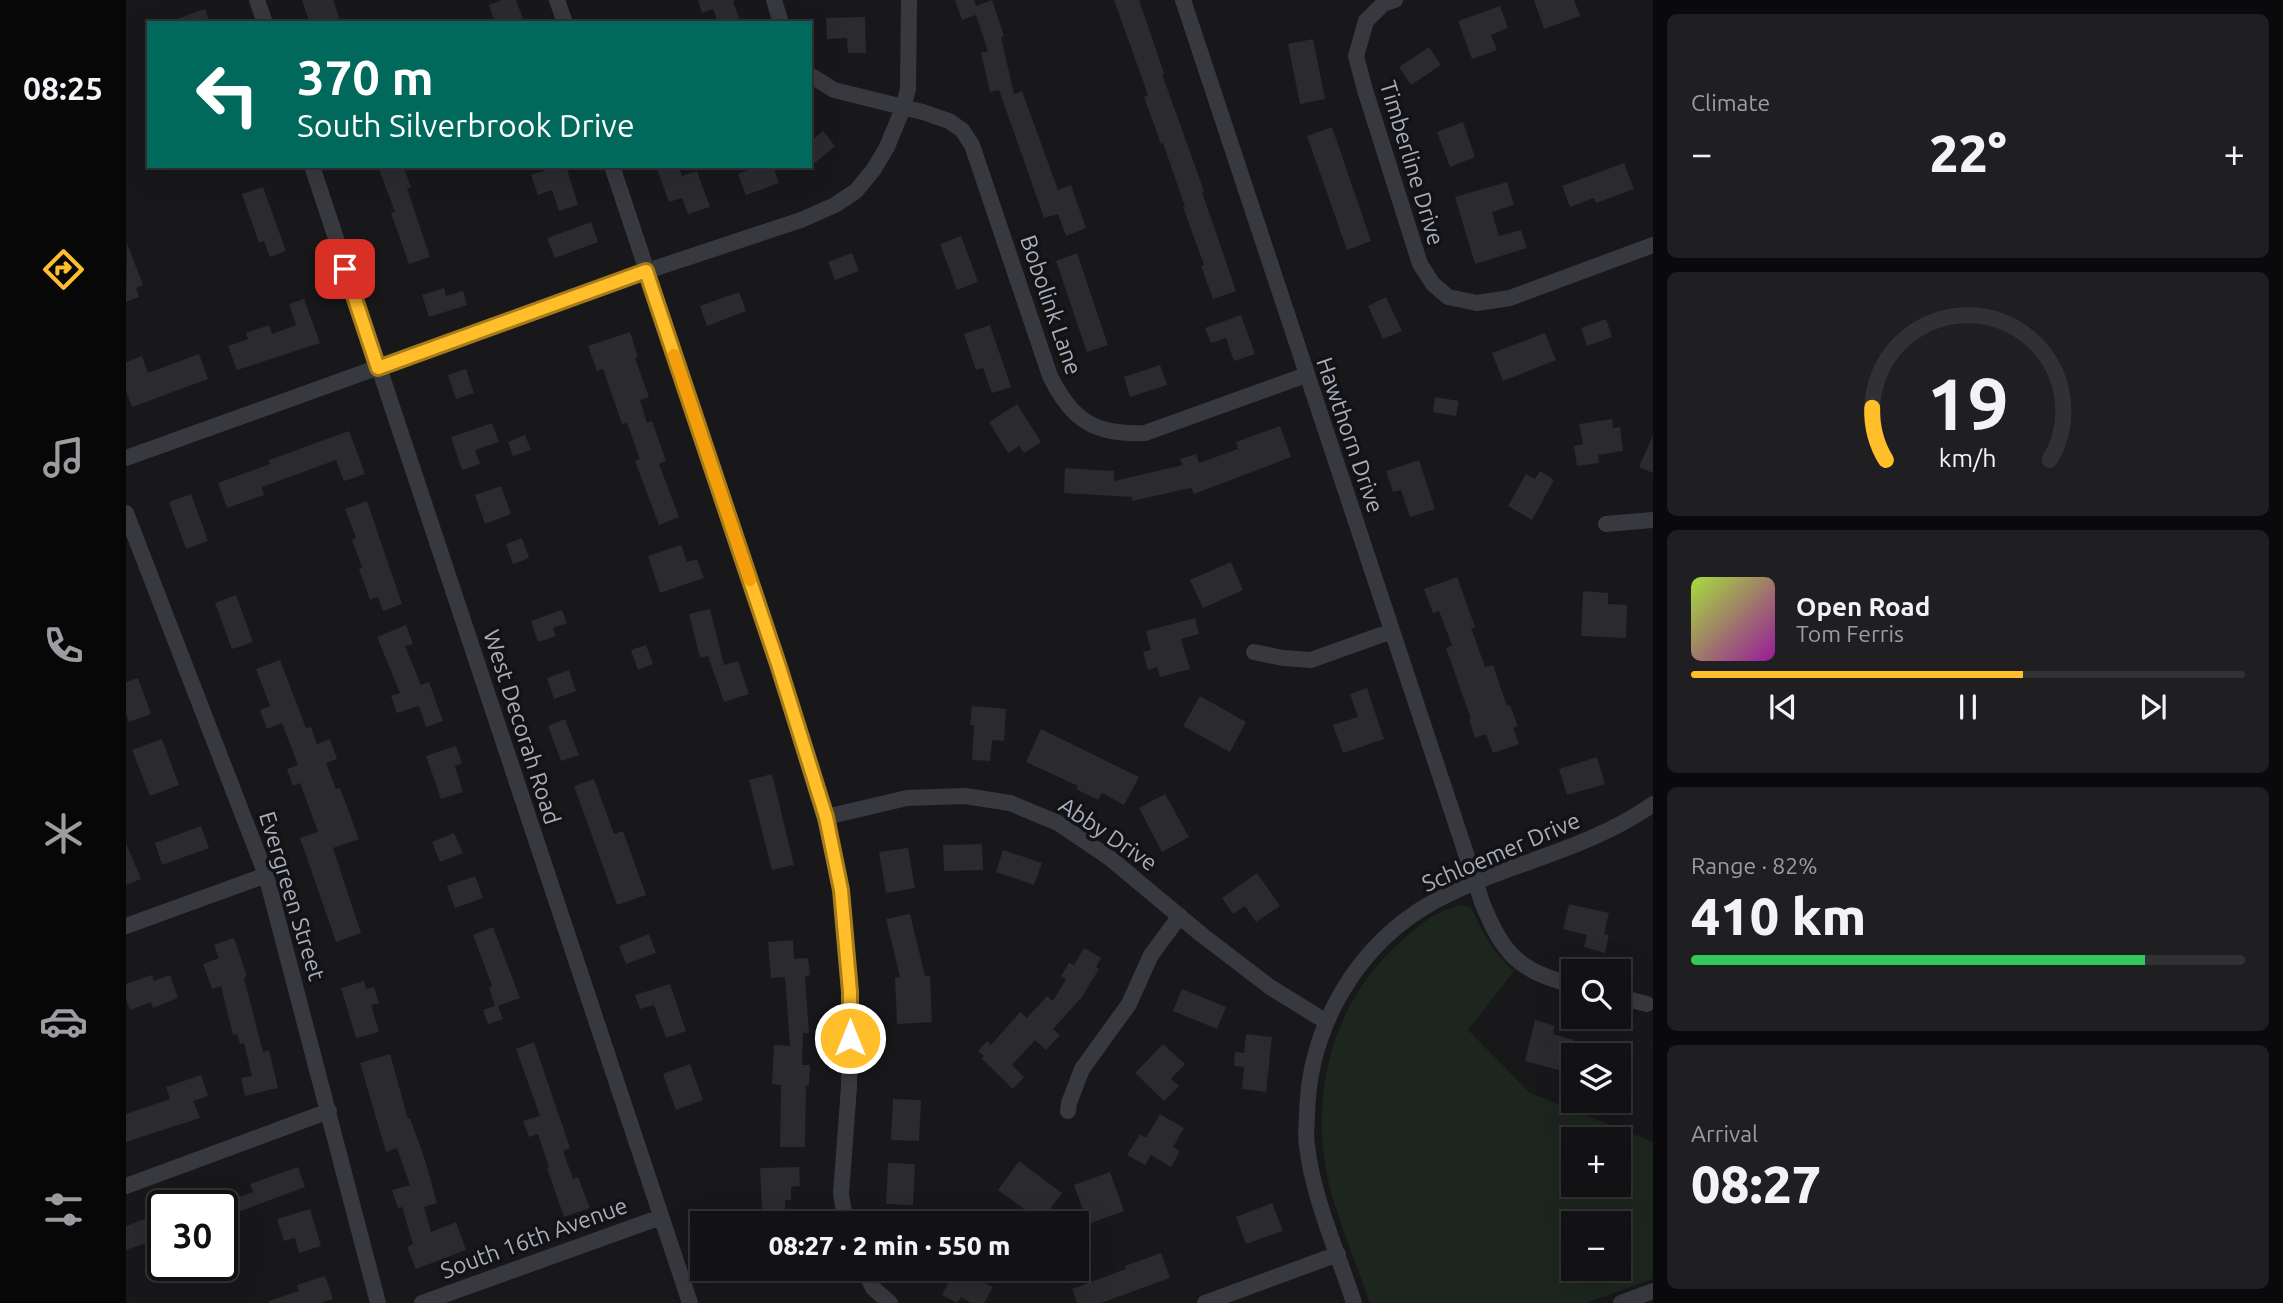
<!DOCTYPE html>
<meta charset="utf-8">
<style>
:root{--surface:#121114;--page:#1f1f22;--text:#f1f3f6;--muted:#9c9da0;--line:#313134;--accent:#ffbe2a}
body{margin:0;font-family:Ubuntu,sans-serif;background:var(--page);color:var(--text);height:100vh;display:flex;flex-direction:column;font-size:26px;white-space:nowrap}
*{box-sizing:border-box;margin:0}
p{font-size:23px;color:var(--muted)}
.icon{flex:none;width:38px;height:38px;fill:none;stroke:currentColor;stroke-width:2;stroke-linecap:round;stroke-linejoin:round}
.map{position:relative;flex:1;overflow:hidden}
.side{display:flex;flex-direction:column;gap:14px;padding:14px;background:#0a090b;width:630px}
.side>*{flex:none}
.hud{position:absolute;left:21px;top:21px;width:665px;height:147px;border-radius:0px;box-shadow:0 7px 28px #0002,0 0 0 2px var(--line);background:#00695c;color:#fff;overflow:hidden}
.tools{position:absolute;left:1435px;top:959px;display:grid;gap:14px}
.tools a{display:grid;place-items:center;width:70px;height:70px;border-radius:0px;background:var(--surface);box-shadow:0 7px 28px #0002,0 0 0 2px var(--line);font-size:35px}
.speed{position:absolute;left:21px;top:1190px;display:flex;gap:14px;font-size:35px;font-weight:700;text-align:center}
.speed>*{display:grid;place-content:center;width:91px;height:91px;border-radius:50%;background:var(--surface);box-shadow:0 7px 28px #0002,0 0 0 2px var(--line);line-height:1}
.speed .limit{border:4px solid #111;border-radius:10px;background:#fff;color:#111}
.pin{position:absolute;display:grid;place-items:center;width:60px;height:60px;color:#fff;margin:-30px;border-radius:14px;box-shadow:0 4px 10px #0006}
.me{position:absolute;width:77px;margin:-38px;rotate:0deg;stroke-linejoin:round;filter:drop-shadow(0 0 5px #0008)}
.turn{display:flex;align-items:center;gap:24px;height:147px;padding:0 35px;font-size:32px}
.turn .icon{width:91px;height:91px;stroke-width:2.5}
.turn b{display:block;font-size:49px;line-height:60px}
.big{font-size:52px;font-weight:800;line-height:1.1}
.side .widget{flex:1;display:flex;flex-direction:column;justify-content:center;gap:10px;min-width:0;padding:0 24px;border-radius:10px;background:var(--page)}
.side .dial{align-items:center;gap:0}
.dial svg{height:182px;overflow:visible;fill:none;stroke:var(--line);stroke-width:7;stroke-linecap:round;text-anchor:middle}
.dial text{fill:var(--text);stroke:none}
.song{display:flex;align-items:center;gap:21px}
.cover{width:84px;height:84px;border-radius:10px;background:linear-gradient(135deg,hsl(80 70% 55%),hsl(300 70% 35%))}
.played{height:7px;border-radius:4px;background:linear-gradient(90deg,var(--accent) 60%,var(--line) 60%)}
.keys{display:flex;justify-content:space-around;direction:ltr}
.heat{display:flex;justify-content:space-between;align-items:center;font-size:38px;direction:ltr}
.charge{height:10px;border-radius:5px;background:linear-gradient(90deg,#34c759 82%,var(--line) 0)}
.trip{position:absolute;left:564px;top:1211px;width:399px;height:70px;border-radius:0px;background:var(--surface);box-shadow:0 7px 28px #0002,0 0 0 2px var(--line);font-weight:800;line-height:70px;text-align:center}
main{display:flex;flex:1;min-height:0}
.dock{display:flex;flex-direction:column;width:126px;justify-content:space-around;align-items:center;background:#070708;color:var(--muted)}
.dock .icon{width:49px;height:49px}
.dock .current{color:var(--accent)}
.dock b{font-size:32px;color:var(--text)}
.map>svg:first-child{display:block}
.green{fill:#1d261e;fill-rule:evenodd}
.building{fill:#2b2a2e}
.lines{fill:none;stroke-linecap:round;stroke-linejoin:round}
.minor{stroke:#38393f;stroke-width:16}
.route-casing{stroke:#a67c1b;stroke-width:18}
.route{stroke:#ffbe2a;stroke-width:12}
.slow{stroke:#f59e0b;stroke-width:12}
.labels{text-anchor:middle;stroke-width:7;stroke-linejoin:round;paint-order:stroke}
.street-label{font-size:23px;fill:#a9aebb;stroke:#131215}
</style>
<main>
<nav class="dock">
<b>08:25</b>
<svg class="icon current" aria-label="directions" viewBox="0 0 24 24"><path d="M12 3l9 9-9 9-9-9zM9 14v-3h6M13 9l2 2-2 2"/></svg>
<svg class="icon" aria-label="music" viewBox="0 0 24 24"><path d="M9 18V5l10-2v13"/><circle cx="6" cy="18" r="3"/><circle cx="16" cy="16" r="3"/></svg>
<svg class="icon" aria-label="phone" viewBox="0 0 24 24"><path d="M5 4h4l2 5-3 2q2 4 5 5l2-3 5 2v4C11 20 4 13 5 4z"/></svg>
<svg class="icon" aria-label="climate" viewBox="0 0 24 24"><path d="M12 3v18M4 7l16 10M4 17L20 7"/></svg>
<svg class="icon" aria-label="car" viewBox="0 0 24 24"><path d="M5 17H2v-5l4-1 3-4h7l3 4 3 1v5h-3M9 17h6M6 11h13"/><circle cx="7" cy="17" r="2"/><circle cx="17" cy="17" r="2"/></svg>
<svg class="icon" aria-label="filters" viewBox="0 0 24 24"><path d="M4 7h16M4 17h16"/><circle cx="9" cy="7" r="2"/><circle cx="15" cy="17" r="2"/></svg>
</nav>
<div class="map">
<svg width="1527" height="1303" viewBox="0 0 1527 1303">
<rect width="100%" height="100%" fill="#18171a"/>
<path class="green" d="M 1337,905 L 1345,908 C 1359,936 1365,950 1388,971 L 1342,1030 L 1404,1093 L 1527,1142 L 1527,1279 L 1459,1303 L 1244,1303 C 1231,1266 1216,1230 1205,1192 C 1183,1109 1200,1016 1262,954 C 1282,934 1308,909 1337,905 ZM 1447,1139 L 1493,1139 L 1493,1185 L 1447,1185 ZM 1447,1223 L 1493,1223 L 1493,1269 L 1447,1269 Z"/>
<path class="building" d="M 176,0 L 207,0 L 215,23 L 184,23 Z
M 376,0 L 390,0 L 397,19 L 387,23 L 369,23 L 363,5 Z
M 572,0 L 609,0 L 607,2 L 615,23 L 592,23 L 587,9 L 576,13 Z
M 829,0 L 848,0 L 850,6 L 866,0 L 878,36 L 875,37 L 888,94 L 896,91 L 932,190 L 945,185 L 960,228 L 940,236 L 932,214 L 918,218 L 873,90 L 864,92 L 855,53 L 862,51 L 850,15 L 836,20 Z
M 988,0 L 1013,0 L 1038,73 L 1036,74 L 1078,191 L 1076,192 L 1110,291 L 1087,299 L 1075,266 L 1078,265 L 1057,207 L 1059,207 L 1037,143 L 1035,144 L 1018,97 L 1022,95 Z
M 1408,0 L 1448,0 L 1454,16 L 1418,29 Z
M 1374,6 L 1382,28 L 1365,35 L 1371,50 L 1346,59 L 1332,21 Z
M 79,9 L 84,23 L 46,23 L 45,21 Z
M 739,17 L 740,53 L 722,53 L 721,38 L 701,39 L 700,18 Z
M 1187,39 L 1199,99 L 1174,104 L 1162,44 Z
M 1303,47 L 1315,65 L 1285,85 L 1273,67 Z
M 1337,122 L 1349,157 L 1324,167 L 1311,132 Z
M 1206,127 L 1245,241 L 1221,250 L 1181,136 Z
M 697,131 L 709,146 L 684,167 L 684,142 Z
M 1498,163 L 1508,189 L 1470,203 L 1468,198 L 1444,207 L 1436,186 Z
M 259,166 L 277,166 L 285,187 L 281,188 L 304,257 L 283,264 L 265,213 L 269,212 L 253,169 Z
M 432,166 L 440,166 L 452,205 L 433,211 L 426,190 L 412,195 L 405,175 Z
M 530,166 L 552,166 L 556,176 L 571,171 L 584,207 L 562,214 L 556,198 L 543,202 Z
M 632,166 L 647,166 L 653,183 L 620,195 L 612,174 Z
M 1381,182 L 1388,205 L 1366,212 L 1373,236 L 1395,230 L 1401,248 L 1349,264 L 1329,197 Z
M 137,187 L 160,251 L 144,257 L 138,241 L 133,243 L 116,194 Z
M 465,222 L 472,242 L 429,258 L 421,238 Z
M 835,236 L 852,282 L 831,290 L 814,244 Z
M 1,243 L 17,285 L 10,288 L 13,297 L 0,302 Z
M 726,253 L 733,271 L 709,280 L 702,262 Z
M 951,253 L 982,345 L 961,352 L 930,261 Z
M 318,288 L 320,296 L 337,291 L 341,305 L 303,317 L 296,295 Z
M 613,292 L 620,311 L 581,326 L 574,306 Z
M 1260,297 L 1276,331 L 1257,339 L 1242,306 Z
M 178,299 L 194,343 L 111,370 L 102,346 L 122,339 L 120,333 L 143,325 L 146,334 L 170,325 L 163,304 Z
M 1115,315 L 1129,354 L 1108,361 L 1100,338 L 1085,343 L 1079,328 Z
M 1480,319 L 1486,337 L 1461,346 L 1455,328 Z
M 864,325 L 885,387 L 866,393 L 857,368 L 850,370 L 838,334 Z
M 504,332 L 512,357 L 509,358 L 523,397 L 514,400 L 521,423 L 526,421 L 540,461 L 533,464 L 553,517 L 533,525 L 509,461 L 514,459 L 501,423 L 496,424 L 477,369 L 471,371 L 462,346 Z
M 1419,333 L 1430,360 L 1377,381 L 1366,353 Z
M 73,354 L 82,379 L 6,407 L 0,391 L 0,362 L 16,356 L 22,373 Z
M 1034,365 L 1041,385 L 1004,397 L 998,377 Z
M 340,369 L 348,393 L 330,399 L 322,375 Z
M 1309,397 L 1333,401 L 1330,416 L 1307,412 Z
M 891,404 L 915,442 L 898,453 L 893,446 L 882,453 L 863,422 Z
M 1486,419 L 1487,428 L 1494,427 L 1497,451 L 1472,455 L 1473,463 L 1451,466 L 1448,446 L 1457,444 L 1453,424 Z
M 366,423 L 373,442 L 349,450 L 354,464 L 336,470 L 325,437 Z
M 1154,426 L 1165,457 L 1068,494 L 1065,488 L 1006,501 L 1006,497 L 938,493 L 939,468 L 988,471 L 988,481 L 1057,465 L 1054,459 L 1070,454 L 1073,463 L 1112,449 L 1110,442 Z
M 223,431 L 239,474 L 218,481 L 210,460 L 136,487 L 138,495 L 101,508 L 92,483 L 144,464 L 143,460 Z
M 399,435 L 405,450 L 387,456 L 382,442 Z
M 1527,435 L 1527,473 L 1513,467 Z
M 1293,460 L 1309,509 L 1284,517 L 1275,490 L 1267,492 L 1260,471 Z
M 1414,471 L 1428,480 L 1406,520 L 1382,506 L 1400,474 L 1409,479 Z
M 375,486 L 385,514 L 359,524 L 349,495 Z
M 65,494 L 82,541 L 60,549 L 43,502 Z
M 241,501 L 276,604 L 257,611 L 252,597 L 244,600 L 233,569 L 236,567 L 226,540 L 230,538 L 219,509 Z
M 396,538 L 403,558 L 387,564 L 380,544 Z
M 555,545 L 561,562 L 571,559 L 578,578 L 534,593 L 522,556 Z
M 1105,562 L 1117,590 L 1077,608 L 1064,580 Z
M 1331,577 L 1349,627 L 1345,628 L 1359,667 L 1367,665 L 1381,706 L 1384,705 L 1392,726 L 1387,728 L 1393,744 L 1367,753 L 1360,734 L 1349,738 L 1343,719 L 1345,719 L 1320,648 L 1326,645 L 1313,611 L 1307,613 L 1298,589 Z
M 1457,591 L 1482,593 L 1482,604 L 1501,605 L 1500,638 L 1455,636 Z
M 110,595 L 127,642 L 106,649 L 89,603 Z
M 584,609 L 598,665 L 612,661 L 623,694 L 598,702 L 582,656 L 574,658 L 563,614 Z
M 436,610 L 441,623 L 427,628 L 430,636 L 412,642 L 405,621 Z
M 1069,618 L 1073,634 L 1055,639 L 1064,669 L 1034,677 L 1031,667 L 1022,670 L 1017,652 L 1025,650 L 1020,631 Z
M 280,625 L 287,644 L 279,646 L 295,685 L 303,682 L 317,721 L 300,727 L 293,706 L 271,713 L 265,696 L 274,693 L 251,637 Z
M 520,645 L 527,664 L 512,670 L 505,650 Z
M 154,660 L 180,728 L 185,727 L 191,744 L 204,739 L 211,759 L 200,763 L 210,789 L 214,788 L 233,839 L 207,848 L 235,933 L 210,942 L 174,838 L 192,832 L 174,783 L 167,786 L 161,769 L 172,765 L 156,723 L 141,729 L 134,710 L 144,706 L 130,669 Z
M 443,670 L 450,691 L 428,699 L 421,678 Z
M 12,678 L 25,714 L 3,722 L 0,713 L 0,682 Z
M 1241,688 L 1258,739 L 1217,753 L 1207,725 L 1232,717 L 1224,694 Z
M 1074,696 L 1120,722 L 1104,752 L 1057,726 Z
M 846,706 L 880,709 L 878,741 L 866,740 L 864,761 L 846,760 L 848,725 L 844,725 Z
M 439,719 L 453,755 L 435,761 L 422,726 Z
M 915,729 L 1013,777 L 998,805 L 976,793 L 972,800 L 950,789 L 952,786 L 900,762 Z
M 36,739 L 53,785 L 24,796 L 6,750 Z
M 330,746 L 336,763 L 329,766 L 337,792 L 315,799 L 300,756 Z
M 1471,757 L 1479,784 L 1441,795 L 1433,769 Z
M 646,774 L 668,865 L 646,870 L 623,780 Z
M 468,779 L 488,834 L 497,831 L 520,895 L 491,905 L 448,786 Z
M 1039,794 L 1063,837 L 1036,852 L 1013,808 Z
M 75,826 L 83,848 L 36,865 L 29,843 Z
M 328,833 L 337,853 L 314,862 L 306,842 Z
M 0,843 L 15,879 L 0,885 Z
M 856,844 L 857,870 L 818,871 L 817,845 Z
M 782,848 L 789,888 L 760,893 L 753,852 Z
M 877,850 L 916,863 L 908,885 L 870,872 Z
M 1131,873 L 1154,906 L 1130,922 L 1119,906 L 1107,914 L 1096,898 Z
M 349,876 L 357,898 L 329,908 L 321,886 Z
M 1443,904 L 1483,913 L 1478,934 L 1483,935 L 1479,953 L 1458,947 L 1461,935 L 1437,929 Z
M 784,914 L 799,976 L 804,976 L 806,1022 L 771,1024 L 769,978 L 774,977 L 760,919 Z
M 367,927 L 394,998 L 372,1006 L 377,1019 L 362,1024 L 357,1010 L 369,1006 L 363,988 L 366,986 L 347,935 Z
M 523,934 L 530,953 L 500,964 L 493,946 Z
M 108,938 L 121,976 L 118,978 L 137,1052 L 143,1050 L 152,1088 L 119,1096 L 115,1078 L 126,1076 L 118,1043 L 114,1044 L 111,1034 L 107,1035 L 95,986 L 86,989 L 77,964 L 93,958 L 88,945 Z
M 667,940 L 668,959 L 682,958 L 684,975 L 679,976 L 683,1033 L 677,1033 L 676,1065 L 684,1065 L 683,1086 L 680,1085 L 679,1147 L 654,1147 L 655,1085 L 646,1084 L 648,1045 L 664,1046 L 659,977 L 645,978 L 642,942 Z
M 958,948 L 975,958 L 970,967 L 973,969 L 956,997 L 927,1029 L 934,1035 L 920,1050 L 909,1040 L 886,1065 L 898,1077 L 887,1089 L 856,1059 L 858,1056 L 852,1051 L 861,1041 L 865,1045 L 894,1012 L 901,1018 L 921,996 L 927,1001 L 940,979 L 935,976 L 943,963 L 948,965 Z
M 26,975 L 28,981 L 44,975 L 52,998 L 27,1008 L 25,1002 L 4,1010 L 0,999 L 0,984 Z
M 238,981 L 240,989 L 248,987 L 253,1003 L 245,1005 L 253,1032 L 230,1038 L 215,988 Z
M 544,984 L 560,1031 L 540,1038 L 528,1005 L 514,1009 L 509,995 Z
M 1056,989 L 1100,1007 L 1091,1029 L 1047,1011 Z
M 1409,1020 L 1429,1026 L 1427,1034 L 1448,1040 L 1440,1072 L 1399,1061 Z
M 1120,1034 L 1146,1037 L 1140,1092 L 1116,1089 L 1118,1067 L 1108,1066 L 1109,1052 L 1118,1053 Z
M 408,1042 L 444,1148 L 437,1151 L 447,1179 L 452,1177 L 464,1208 L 438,1217 L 421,1168 L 423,1167 L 412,1134 L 403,1137 L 397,1121 L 414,1116 L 390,1049 Z
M 1037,1044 L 1059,1064 L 1045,1079 L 1053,1086 L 1038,1101 L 1009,1073 Z
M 264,1054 L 282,1119 L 284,1118 L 300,1163 L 311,1203 L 298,1207 L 305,1232 L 330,1222 L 340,1250 L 290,1269 L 281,1247 L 287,1244 L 276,1207 L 272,1208 L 266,1190 L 284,1185 L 271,1148 L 260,1152 L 234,1063 Z
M 564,1064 L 577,1100 L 550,1110 L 537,1074 Z
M 75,1075 L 82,1096 L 67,1101 L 74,1118 L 0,1142 L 0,1114 L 44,1099 L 40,1087 Z
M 767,1099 L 795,1100 L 793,1141 L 765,1140 Z
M 1034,1114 L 1058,1128 L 1047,1147 L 1054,1151 L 1045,1167 L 1025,1155 L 1019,1165 L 1001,1155 L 1014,1134 L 1020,1138 Z
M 893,1161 L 936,1193 L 915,1221 L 872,1190 Z
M 762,1163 L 789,1164 L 787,1205 L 760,1204 Z
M 172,1167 L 179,1187 L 96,1218 L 96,1203 L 127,1192 L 124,1184 Z
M 673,1167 L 674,1186 L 665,1187 L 665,1200 L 659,1200 L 659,1210 L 636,1211 L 634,1168 Z
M 984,1172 L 998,1211 L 962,1224 L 948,1185 Z
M 1146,1203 L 1157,1231 L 1120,1244 L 1110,1217 Z
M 184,1209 L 195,1246 L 173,1253 L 169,1238 L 158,1241 L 151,1219 Z
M 37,1212 L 37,1237 L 0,1250 L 0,1226 Z
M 1035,1253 L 1044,1278 L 975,1303 L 951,1303 L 946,1289 L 1000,1269 L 999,1266 Z
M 830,1269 L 867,1287 L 858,1303 L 845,1303 L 835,1297 L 831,1303 L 816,1295 Z
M 199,1276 L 207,1299 L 195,1303 L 143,1303 L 143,1301 L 173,1291 L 171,1285 Z"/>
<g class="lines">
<path class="minor" d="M 131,0 L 139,23
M 431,0 L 439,23
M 648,0 L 655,23
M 1057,0 L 1357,905 C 1378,955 1393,971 1447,985
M 1269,0 L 1257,4 L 1240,21 L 1230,56 L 1239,90 L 1294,264 L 1307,284 L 1322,297 L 1351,303 L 1384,298 L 1527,245
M 684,75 L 708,90 L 797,112 L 823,121 L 836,130 L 846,145 L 924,376 C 946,421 969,435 1019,433 L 1180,375
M 186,166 L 564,1303
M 486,166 L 652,664 L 704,836 L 715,890 L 724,992 L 723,1087 L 715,1194 L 720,1223
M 0,458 L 503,277 L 675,220 L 709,205 L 730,191 L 748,169 L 761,147 L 777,108 L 782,89 L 783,0
M 0,513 L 140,875 L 252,1303
M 1480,524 L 1527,520
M 1128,652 L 1157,658 L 1185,660 L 1266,631
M 700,817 L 781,798 L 839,796 L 884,803 L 932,823 L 985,859 L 1076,935 L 1144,987 L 1199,1021
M 0,926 L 140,875
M 1493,997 L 1521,1004
M 942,1111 L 943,1103 L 956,1069 L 1003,1004 L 1025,955 L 1054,916
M 0,1186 L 203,1111
M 738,1269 L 747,1288 L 764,1303
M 296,1303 L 535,1217
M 1079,1303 L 1212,1254
M 1228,1303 C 1212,1253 1187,1198 1181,1146 C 1179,1135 1181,1124 1181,1114 C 1183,1026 1232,943 1309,901 C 1380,863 1461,851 1527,804
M 1495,1303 L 1527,1291"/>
</g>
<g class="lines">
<g class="route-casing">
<path id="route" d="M 219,269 L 252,368 L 520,271 L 652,664 L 700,817 L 715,890 L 724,992 L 724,1038"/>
</g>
<use href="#route" class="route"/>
<path class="slow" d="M 548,355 L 624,580"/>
</g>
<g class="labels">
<g class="street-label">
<text transform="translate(1286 163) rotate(73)" y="8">Timberline Drive</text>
<text transform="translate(925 305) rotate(71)" y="8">Bobolink Lane</text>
<text transform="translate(1224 435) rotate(71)" y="8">Hawthorn Drive</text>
<text transform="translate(396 727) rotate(72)" y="8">West Decorah Road</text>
<text transform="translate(982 834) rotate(34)" y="8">Abby Drive</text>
<text transform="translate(1375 852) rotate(-23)" y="8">Schloemer Drive</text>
<text transform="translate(166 896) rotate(73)" y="8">Evergreen Street</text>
<text transform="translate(408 1238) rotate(-20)" y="8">South 16th Avenue</text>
</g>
</g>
</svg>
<div class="tools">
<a><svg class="icon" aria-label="search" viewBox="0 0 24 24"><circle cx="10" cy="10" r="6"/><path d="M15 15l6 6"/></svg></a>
<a><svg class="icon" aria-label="layers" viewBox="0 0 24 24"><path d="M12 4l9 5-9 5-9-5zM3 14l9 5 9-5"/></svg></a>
<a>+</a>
<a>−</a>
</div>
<div class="speed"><div class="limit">30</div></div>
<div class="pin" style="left:219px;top:269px;background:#d93025"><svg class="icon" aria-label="arrive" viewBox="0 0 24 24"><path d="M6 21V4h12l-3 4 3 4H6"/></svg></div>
<svg class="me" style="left:724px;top:1038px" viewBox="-20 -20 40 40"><circle r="17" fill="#ffbe2a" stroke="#fff" stroke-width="3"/><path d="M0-11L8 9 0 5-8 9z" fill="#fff"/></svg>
<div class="trip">08:27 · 2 min · 550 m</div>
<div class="hud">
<div class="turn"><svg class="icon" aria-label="left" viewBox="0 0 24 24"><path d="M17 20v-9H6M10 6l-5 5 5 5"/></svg><div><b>370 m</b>South Silverbrook Drive</div></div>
</div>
</div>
<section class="side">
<div class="widget"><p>Climate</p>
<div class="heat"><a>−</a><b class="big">22°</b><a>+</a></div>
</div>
<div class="widget dial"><svg viewBox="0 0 100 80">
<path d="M14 69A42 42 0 1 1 86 69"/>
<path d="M14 69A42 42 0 0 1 8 46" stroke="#ffbe2a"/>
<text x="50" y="56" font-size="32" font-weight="700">19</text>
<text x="50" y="72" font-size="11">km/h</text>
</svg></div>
<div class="widget">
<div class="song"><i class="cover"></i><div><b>Open Road</b><p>Tom Ferris</p></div></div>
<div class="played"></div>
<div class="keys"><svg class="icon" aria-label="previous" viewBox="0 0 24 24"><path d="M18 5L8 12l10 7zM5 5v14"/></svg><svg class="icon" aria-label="pause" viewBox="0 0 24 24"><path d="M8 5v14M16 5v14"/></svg><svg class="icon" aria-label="next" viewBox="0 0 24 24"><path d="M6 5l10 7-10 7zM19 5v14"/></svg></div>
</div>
<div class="widget"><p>Range · 82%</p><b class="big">410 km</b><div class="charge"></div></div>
<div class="widget"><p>Arrival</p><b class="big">08:27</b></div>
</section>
</main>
